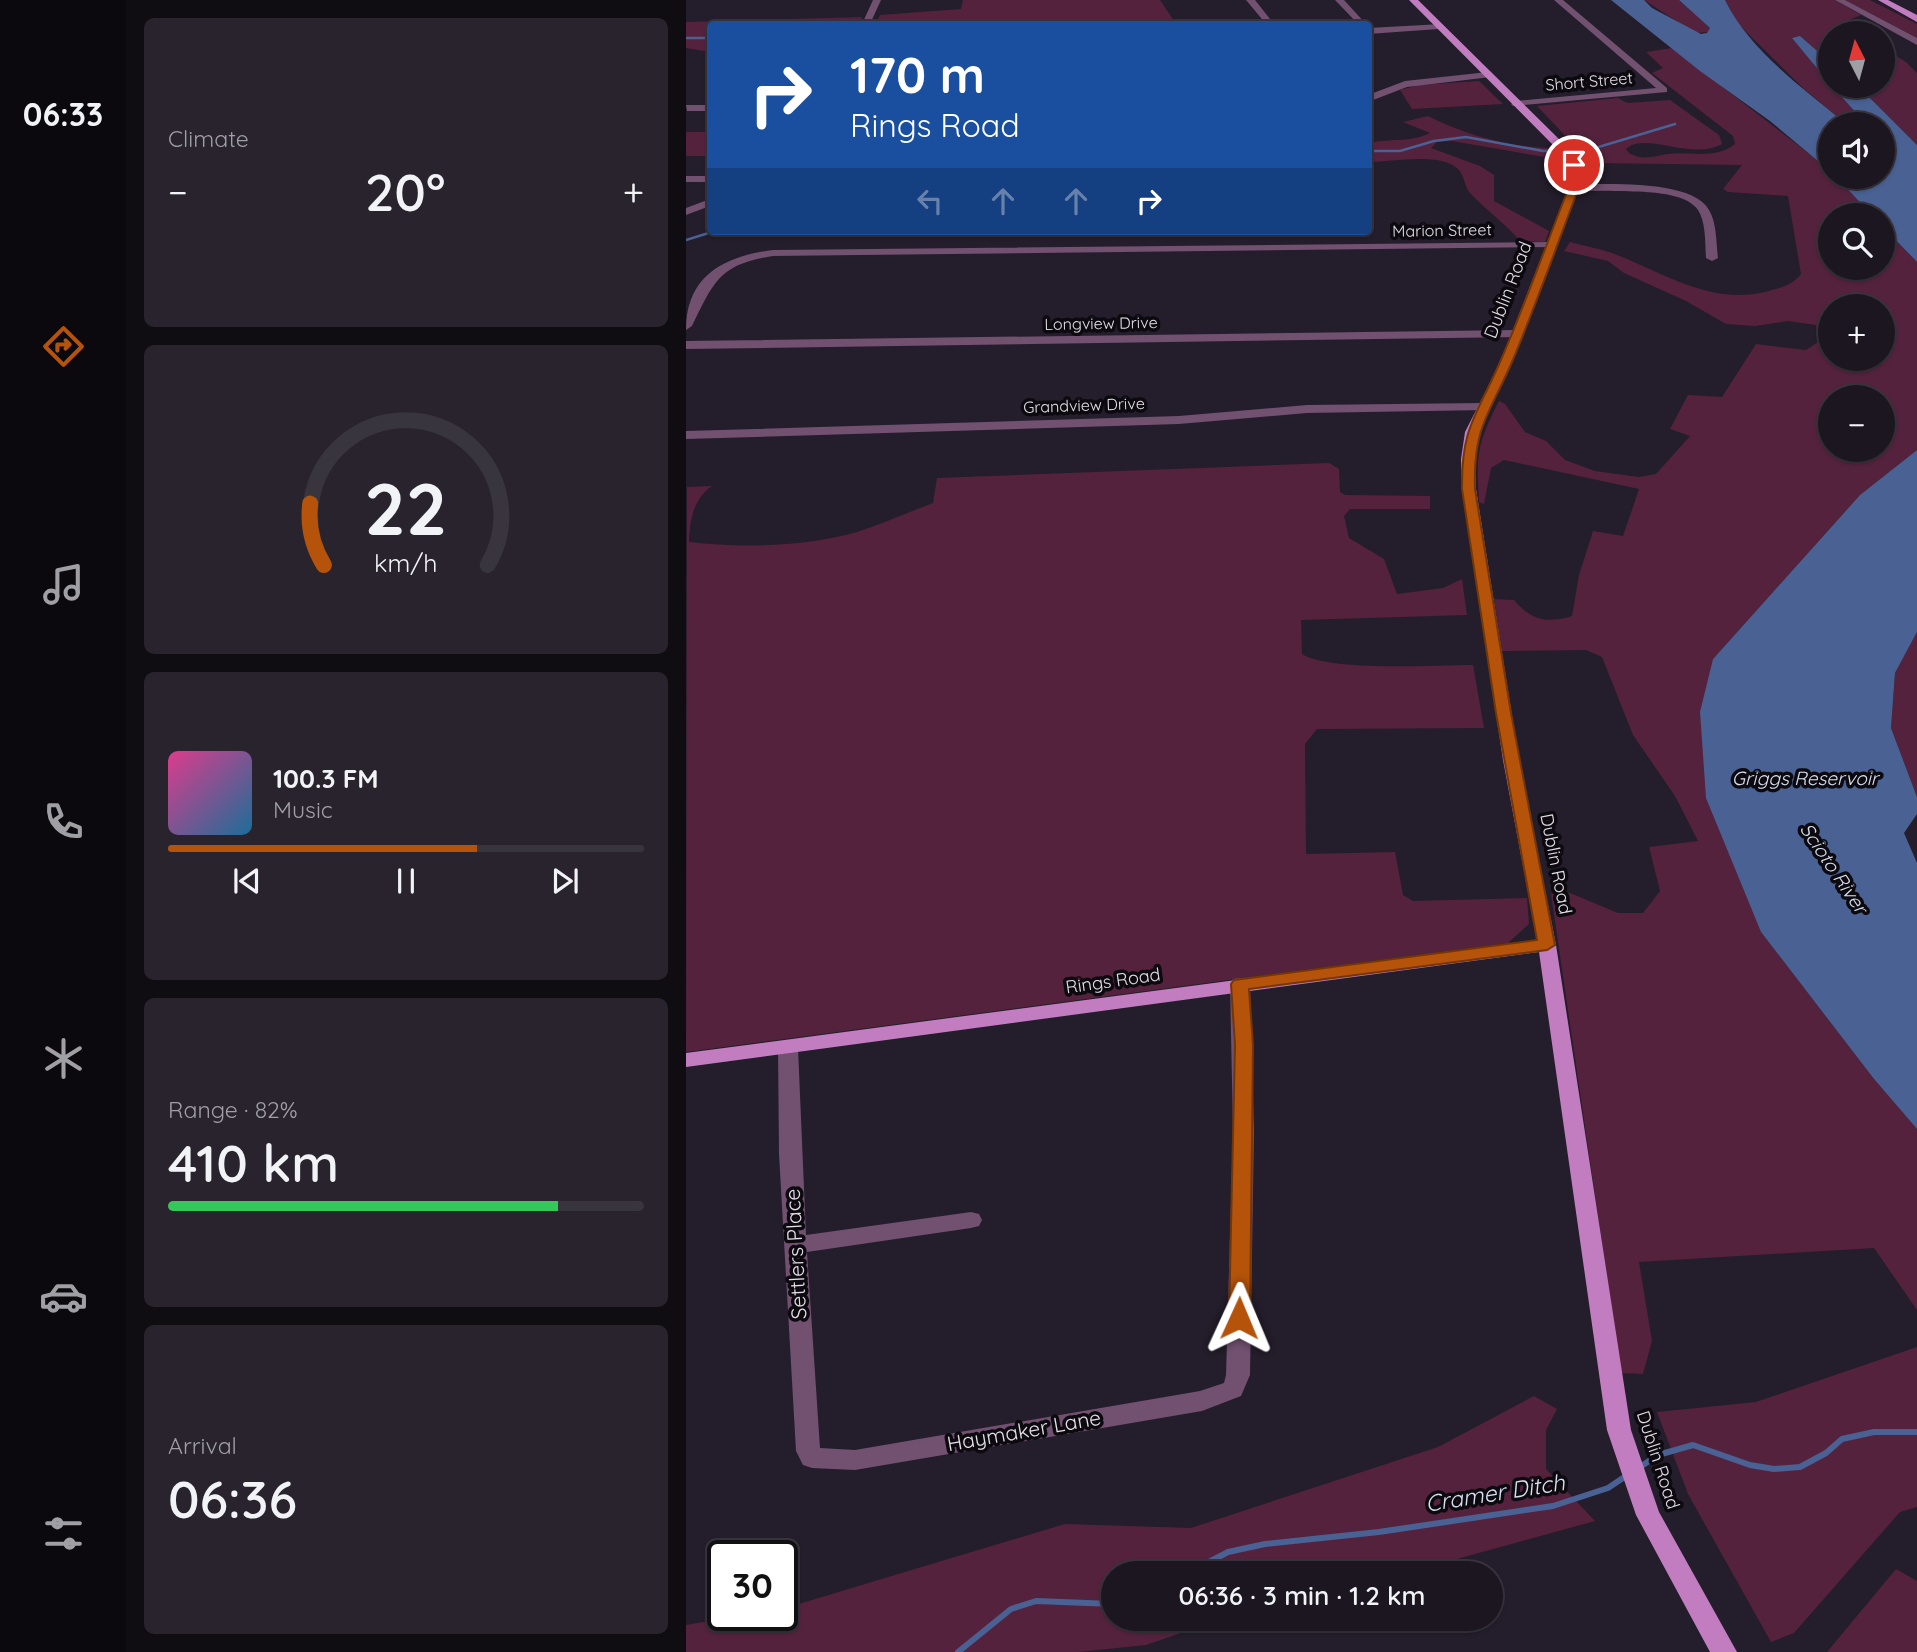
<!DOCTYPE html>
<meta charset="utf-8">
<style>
:root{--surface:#1b1620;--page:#28232d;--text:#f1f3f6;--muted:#a09fa5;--line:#39353e;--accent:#b45309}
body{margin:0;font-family:Quicksand,sans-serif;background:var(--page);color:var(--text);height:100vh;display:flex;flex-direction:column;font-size:26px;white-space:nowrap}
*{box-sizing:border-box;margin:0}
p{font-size:23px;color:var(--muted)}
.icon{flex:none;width:38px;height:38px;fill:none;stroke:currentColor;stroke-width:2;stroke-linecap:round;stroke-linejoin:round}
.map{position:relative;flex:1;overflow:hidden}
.details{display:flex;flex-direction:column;gap:18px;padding:18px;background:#0f0c12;width:560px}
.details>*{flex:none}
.banner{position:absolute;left:21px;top:21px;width:665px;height:214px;border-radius:7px;box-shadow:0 2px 5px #0004,0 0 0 2px var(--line);background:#1a4fa0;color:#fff;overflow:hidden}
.needle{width:46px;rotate:354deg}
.controls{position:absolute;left:1132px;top:21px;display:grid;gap:14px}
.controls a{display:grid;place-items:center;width:77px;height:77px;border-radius:50%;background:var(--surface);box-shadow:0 2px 5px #0004,0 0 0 2px var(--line);font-size:35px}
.speed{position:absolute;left:21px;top:1540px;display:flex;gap:14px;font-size:35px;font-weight:700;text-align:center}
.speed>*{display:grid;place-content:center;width:91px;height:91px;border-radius:50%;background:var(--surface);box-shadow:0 2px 5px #0004,0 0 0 2px var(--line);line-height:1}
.speed .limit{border:4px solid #111;border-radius:10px;background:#fff;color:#111}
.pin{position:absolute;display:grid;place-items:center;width:60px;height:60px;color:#fff;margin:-30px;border:4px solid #fff;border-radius:50%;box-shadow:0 2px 7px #0007}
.me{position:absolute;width:77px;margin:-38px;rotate:1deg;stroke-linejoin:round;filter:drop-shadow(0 0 5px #0008)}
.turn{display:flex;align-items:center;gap:24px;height:147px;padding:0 28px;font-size:32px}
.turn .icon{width:91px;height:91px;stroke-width:2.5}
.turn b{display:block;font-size:49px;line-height:60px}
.lanes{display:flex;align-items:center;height:66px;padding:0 28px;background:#0003;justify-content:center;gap:35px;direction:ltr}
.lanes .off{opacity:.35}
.big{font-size:52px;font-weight:600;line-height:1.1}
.details .tile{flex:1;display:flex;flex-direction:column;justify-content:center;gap:10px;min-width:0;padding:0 24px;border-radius:10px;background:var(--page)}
.details .dial{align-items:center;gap:0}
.dial svg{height:182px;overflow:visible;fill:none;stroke:var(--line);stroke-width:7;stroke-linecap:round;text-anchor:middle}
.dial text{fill:var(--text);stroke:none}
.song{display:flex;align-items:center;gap:21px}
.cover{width:84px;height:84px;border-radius:10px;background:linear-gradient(135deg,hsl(330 70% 55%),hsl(200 70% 35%))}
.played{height:7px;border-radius:4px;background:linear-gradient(90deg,var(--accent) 65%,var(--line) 65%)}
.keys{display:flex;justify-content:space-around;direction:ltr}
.heat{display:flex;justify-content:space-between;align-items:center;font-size:38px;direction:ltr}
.charge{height:10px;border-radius:5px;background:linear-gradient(90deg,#34c759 82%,var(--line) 0)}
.trip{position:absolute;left:415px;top:1561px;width:402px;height:70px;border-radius:35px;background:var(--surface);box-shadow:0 2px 5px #0004,0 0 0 2px var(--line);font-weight:600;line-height:70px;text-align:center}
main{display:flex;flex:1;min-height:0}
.menu{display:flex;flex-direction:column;width:126px;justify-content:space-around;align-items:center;background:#0b090d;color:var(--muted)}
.menu .icon{width:49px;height:49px}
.menu .current{color:var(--accent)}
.menu b{font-size:32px;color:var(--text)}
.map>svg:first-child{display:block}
.green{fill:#54223d;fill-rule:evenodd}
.water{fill:#496193}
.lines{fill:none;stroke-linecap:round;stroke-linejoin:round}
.stream-far1{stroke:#496193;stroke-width:2.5}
.stream{stroke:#496193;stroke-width:6}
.minor{fill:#715070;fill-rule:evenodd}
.major{fill:#c27dc0;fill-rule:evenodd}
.route{fill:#b45309;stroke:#753606;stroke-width:2}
.labels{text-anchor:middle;stroke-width:7;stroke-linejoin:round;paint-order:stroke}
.far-street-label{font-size:16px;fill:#e4dfe9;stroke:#0c090f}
.street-label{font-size:18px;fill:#e4dfe9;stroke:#0c090f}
.water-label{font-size:19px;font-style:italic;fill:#d8e0f0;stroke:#0c090f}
.near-street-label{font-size:21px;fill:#e4dfe9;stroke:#0c090f}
.near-water-label{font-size:23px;font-style:italic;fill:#d8e0f0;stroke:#0c090f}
</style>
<main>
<nav class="menu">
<b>06:33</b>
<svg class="icon current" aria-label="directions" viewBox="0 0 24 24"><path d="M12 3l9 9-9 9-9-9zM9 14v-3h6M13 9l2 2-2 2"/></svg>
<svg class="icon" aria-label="music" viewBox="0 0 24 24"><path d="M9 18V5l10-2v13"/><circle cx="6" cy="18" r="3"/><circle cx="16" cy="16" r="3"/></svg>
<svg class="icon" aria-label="phone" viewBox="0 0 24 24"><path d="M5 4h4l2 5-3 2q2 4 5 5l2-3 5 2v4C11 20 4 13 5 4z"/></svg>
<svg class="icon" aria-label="climate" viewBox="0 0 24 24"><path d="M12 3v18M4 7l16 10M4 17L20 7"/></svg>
<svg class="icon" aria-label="car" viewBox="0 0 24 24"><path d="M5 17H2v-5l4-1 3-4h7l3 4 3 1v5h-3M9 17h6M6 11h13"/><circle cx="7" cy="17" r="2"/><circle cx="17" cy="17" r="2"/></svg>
<svg class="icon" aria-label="filters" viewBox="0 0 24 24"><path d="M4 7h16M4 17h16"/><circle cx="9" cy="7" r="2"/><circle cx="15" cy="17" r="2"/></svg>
</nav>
<section class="details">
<div class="tile"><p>Climate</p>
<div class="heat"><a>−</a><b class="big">20°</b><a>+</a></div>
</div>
<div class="tile dial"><svg viewBox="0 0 100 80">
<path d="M14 69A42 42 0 1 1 86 69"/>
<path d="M14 69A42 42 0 0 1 8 42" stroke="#b45309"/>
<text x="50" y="56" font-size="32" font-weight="700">22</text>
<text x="50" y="72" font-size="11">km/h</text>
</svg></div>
<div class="tile">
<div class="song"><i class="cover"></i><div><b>100.3 FM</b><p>Music</p></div></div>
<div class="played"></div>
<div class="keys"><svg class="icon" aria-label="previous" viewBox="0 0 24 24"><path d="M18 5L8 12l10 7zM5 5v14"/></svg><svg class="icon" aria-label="pause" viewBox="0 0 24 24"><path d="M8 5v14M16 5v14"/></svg><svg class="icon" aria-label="next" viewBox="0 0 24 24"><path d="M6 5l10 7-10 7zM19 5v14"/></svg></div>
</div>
<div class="tile"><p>Range · 82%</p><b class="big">410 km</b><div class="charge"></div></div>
<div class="tile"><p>Arrival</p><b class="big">06:36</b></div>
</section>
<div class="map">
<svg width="1231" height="1652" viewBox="0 0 1231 1652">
<rect width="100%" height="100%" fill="#241d2b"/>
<path class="green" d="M 277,0 L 474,0 L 490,24 L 190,24 L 194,15 L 275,9 Z
M 958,0 L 993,0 L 1024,28 L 1023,32 L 1009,33 Z
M 1039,0 L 1149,0 L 1175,15 L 1165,19 L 1163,23 L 1174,33 L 1144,33 L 1144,62 L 1115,37 L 1107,39 L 1179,124 L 1159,123 L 1118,89 L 1050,22 Z
M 1159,0 L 1184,0 L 1231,24 L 1231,38 Z
M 176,17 L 173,24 L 24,24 L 24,52 L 0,48 L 0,22 Z
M 986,48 L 1139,166 L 1144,177 L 1150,177 L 1186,215 L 1144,215 L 1144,268 L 1197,268 L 1197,227 L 1231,262 L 1231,450 L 1174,495 L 1027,659 L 1075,932 L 1188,1079 L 1231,1129 L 1231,1310 L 1188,1248 L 953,1262 L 966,1341 L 957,1374 L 935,1373 L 865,894 L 884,893 L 932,913 L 957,913 L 974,891 L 963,847 L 1012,841 L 989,796 L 947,735 L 916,657 L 900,650 L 816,651 L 808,599 L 828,600 C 845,620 860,624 886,616 L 893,575 L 907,531 L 937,536 L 953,489 L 818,460 L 805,468 L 798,504 L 793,502 C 790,454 791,444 813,401 L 819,404 L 839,432 L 860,441 L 879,460 L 909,471 L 953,477 L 970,474 L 1004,436 L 984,429 L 1002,395 L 1036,397 L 1070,344 L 1120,350 L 1132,342 L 1130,325 L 1102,321 L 1069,326 L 1040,324 L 1000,301 L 938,273 L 922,261 L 878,251 L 884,242 C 898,246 912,248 926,253 C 977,272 1026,307 1083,291 C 1097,287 1106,285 1115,274 L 1102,196 L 1042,192 L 1037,189 L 1056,165 L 905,163 L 851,106 L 932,98 L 941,103 L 984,100 L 1033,135 L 1036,144 C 1005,161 959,131 940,149 L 943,153 C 956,161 968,156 982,154 C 1005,151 1029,160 1049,144 L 1047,136 L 966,73 L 977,68 L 960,52 ZM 1144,306 L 1197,306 L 1197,359 L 1144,359 ZM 1144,397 L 1197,397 L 1197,450 L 1144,450 Z
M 1197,48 L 1220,62 L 1231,73 L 1231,145 L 1172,86 L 1197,86 Z
M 793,81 L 817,104 L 726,109 L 714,90 L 733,85 Z
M 742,116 C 778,134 821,147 862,148 L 870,159 L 766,141 L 751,142 L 745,148 L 794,166 L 808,175 L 808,201 L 863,231 L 859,242 L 834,241 C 819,223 800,210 784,193 C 778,186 779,176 772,169 C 753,152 707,162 683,162 L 683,143 C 704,138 724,143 744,133 L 717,122 Z
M 0,132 L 24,132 L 24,156 L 0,156 Z
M 643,463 L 653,469 L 654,492 L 659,495 L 744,496 L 744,509 L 664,509 L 658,516 L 663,538 L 698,559 L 711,594 L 757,588 L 776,579 L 781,615 L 615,620 L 616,654 C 645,672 749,665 787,665 L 798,728 L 631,729 L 619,744 L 620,854 L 709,852 L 717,895 L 727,901 L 841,898 L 843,924 L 822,943 L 0,1052 L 1,487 L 26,486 C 7,499 4,520 3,542 C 57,548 118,547 171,532 C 197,524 222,512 247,503 L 251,478 Z
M 1231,632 L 1231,797 L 1205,728 L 1209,673 Z
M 1231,1347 L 1231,1507 L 1214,1512 L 1108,1633 L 1085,1642 L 1002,1494 L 971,1412 L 1070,1402 Z
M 848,1396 L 871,1409 L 860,1430 L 860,1469 L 909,1521 L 749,1565 L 668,1573 L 427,1573 L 427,1619 L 536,1619 L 460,1645 L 392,1652 L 0,1652 L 0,1625 L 58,1615 L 96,1615 L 96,1609 L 379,1524 L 505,1528 L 752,1447 Z
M 1210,1569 L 1231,1581 L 1231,1652 L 1141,1652 Z"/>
<path class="water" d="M 925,0 L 958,0 L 966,8 L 1015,34 L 1021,33 L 1024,28 L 993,0 L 1039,0 C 1064,51 1116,87 1159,123 L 1179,123 L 1146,86 L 1172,86 L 1231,145 L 1231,262 L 1197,227 L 1197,215 L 1186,215 L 1150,177 L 1197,177 L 1197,124 L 1144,124 L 1144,171 L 1084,121 L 1014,71 Z
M 1114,36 L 1144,62 L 1144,84 L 1106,38 Z
M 1231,450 L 1231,632 L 1209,673 L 1205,728 L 1231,797 L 1231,814 L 1218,833 L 1231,863 L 1231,1129 L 1188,1079 L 1075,932 L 1020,798 L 1014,712 L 1027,659 L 1174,495 Z"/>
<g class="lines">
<path class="stream-far1" d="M 0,38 L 24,38
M 682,151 L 714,151 L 748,141 L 780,137 L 857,151 L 906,149 L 989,124
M 0,240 L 29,231"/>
<path class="stream" d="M 954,1467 L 972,1455 L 1007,1445 L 1064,1465 L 1088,1469 L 1114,1467 L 1140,1453 L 1156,1439 L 1188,1432 L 1231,1432
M 502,1573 L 542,1552 L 579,1544 L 693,1532 L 867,1506 L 922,1488 L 940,1476
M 272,1652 L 325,1609 L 350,1601 L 427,1604"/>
<path class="minor" d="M 187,0 L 195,0 L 184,24 L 176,24 Z
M 560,0 L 569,0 L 588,24 L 580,24 Z
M 649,0 L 658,0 L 680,24 L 672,24 Z
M 868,0 L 877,0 L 981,88 L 981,92 L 827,106 L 825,104 L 830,101 L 970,88 Z
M 1149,0 L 1159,0 L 1231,38 L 1231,45 Z
M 756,24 L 753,29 L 682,34 L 682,28 Z
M 802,72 L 807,75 L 805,77 L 721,87 L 682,102 L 682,95 L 719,81 Z
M 0,105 L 24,105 L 24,111 L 1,111 Z
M 0,176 L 24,176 L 24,182 L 0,182 Z
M 888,184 C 920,185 1006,179 1023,210 C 1031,223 1030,243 1032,258 L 1026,261 L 1020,258 C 1019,243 1020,222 1012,210 C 994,183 914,195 884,189 L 883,187 Z
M 24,199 L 24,206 L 0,215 L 0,208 Z
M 866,242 L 870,243 L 870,247 L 87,256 C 34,264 28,281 6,326 L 0,330 C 0,275 39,256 87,250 Z
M 830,330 L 834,331 L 834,337 L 0,349 L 0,341 Z
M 796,403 L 801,404 L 801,410 L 621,413 L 493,424 L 0,439 L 0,431 L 493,416 L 621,405 Z
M 554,978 L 561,979 L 564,984 L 568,1131 L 564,1375 L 555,1396 L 516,1411 L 169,1470 L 126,1468 L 117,1465 L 110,1451 L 93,1154 L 92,1048 L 95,1043 L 109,1043 L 112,1048 L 120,1235 L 285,1212 L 293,1214 L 296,1220 L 293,1226 L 285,1228 L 121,1252 L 134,1448 L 169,1450 L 514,1391 L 538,1383 L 540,1375 L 547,1131 L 544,984 L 547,979 Z"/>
<path class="major" d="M 723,0 L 732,0 L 877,143 L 893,165 L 893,187 L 826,363 L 793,432 L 789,459 L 790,489 L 833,760 L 870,945 L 945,1430 L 973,1512 L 1051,1652 L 1024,1652 L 950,1515 L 921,1430 L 853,952 L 0,1067 L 0,1053 L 851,940 L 817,760 L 776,489 L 775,459 L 779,432 L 814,363 L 883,187 L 883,165 L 869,147 Z
M 1192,0 L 1202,0 L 1231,15 L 1231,22 Z"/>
</g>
<path class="route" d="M 885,163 L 893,165 L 893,187 C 871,245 850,305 826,362 C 803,415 787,427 789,489 L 825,713 L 869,945 L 861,950 L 563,989 L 567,1045 L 564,1318 L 561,1324 L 546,1324 L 543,1318 L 549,1045 L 545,984 L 548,980 L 851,940 L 810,713 L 776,489 C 775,427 791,415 814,362 C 839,305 860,245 883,187 Z"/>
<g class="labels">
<g class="far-street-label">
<text transform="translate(903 81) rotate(-5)" y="6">Short Street</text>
<text transform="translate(756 230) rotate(-1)" y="6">Marion Street</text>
<text transform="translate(415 323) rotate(-1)" y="6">Longview Drive</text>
<text transform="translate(398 405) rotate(-2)" y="6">Grandview Drive</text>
</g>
<g class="street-label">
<text transform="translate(822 290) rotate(-69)" y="6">Dublin Road</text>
<text transform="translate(870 864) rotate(79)" y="6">Dublin Road</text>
<text transform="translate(427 981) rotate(-8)" y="6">Rings Road</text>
<text transform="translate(972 1460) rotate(72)" y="6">Dublin Road</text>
</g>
<g class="water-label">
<text x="1119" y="785">Griggs Reservoir</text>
<text transform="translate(1148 868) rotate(56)" y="7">Scioto River</text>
</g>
<g class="near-street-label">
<text transform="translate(110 1254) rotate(-93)" y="7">Settlers Place</text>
<text transform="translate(338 1431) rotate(-10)" y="7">Haymaker Lane</text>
</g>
<g class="near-water-label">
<text transform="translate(809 1493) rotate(-9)" y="8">Cramer Ditch</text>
</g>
</g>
</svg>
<div class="controls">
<a><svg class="needle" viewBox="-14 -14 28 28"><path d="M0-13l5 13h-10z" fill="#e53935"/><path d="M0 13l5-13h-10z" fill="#a09fa5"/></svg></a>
<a><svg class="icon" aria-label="sound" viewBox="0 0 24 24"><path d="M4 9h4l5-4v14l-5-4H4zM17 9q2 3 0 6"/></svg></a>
<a><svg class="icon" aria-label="search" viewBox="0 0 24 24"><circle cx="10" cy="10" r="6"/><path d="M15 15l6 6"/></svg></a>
<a>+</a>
<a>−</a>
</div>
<div class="speed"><div class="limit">30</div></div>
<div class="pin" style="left:888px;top:165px;background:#d93025"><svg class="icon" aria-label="arrive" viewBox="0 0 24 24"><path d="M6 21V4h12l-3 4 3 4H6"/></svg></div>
<svg class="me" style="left:553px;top:1318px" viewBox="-20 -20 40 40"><path d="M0-17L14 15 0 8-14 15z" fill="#b45309" stroke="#fff" stroke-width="4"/></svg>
<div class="trip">06:36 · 3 min · 1.2 km</div>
<div class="banner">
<div class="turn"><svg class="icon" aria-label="right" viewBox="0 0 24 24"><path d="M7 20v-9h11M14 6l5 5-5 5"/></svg><div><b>170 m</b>Rings Road</div></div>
<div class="lanes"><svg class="icon off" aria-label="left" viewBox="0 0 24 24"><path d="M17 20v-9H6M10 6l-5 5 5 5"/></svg><svg class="icon off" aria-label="ahead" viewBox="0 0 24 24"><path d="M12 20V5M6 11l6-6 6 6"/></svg><svg class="icon off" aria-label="ahead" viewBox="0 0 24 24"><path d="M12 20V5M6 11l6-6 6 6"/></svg><svg class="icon" aria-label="right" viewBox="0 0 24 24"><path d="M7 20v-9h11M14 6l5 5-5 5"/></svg></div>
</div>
</div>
</main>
